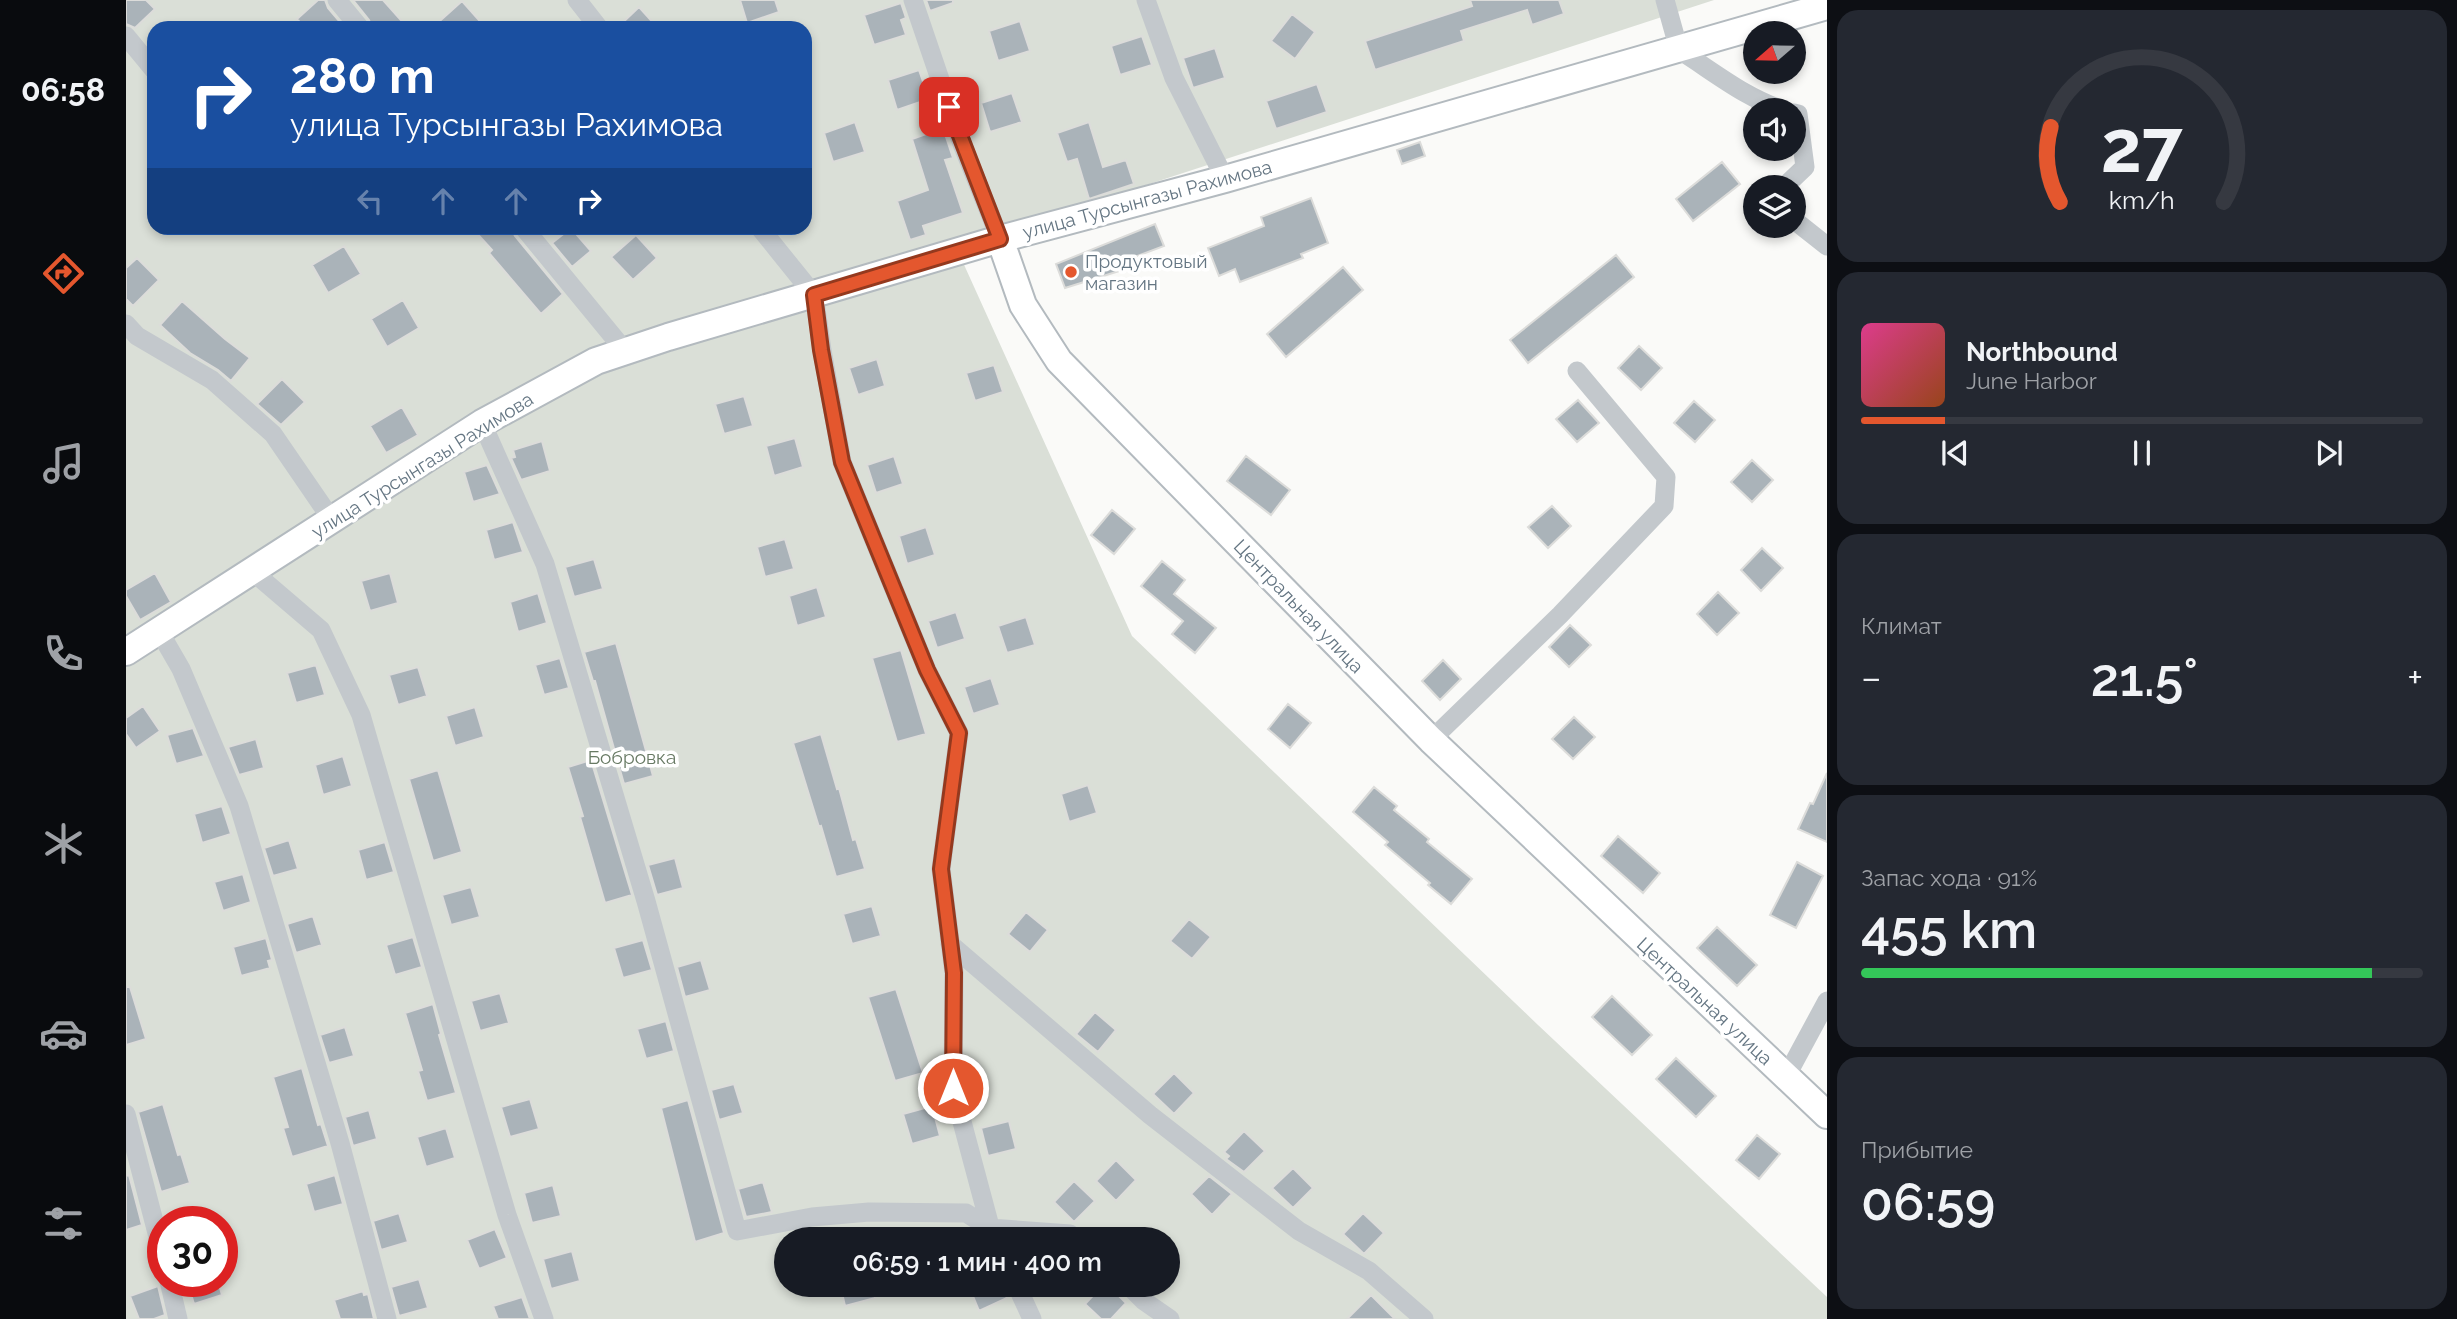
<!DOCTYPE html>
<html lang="ru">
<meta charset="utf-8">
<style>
:root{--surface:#171b24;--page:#242831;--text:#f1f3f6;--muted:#9ea1a6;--line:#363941;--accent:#e4572e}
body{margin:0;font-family:Raleway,sans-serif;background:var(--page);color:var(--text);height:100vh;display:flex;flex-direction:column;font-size:26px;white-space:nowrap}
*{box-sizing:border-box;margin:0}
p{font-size:23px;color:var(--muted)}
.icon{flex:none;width:38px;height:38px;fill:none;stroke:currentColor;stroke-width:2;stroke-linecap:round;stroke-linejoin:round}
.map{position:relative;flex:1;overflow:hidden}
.panel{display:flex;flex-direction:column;gap:10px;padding:10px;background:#0d0f14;width:630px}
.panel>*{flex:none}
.hud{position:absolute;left:21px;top:21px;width:665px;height:214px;border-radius:21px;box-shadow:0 4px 10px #0003;background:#1a4fa0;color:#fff;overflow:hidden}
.needle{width:46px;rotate:250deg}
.controls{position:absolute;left:1617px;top:21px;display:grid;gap:14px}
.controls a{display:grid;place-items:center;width:63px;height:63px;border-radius:50%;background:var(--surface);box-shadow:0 4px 10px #0003;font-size:35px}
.speed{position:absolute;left:21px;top:1206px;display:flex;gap:14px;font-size:35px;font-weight:700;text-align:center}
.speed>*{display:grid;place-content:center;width:91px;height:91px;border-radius:50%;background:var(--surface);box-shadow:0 4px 10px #0003;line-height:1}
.speed .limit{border:10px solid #d22;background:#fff;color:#111}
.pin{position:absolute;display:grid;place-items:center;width:60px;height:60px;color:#fff;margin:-30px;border-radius:14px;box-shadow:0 4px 10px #0006}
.me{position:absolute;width:77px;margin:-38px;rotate:0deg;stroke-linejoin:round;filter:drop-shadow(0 0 5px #0008)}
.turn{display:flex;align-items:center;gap:24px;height:147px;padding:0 28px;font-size:32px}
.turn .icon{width:91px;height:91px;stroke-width:2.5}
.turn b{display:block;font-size:49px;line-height:60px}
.lanes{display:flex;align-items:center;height:66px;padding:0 28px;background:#0003;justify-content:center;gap:35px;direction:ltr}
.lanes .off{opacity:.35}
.big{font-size:52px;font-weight:600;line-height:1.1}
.panel .card{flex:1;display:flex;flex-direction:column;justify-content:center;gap:10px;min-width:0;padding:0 24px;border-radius:21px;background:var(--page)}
.panel .dial{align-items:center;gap:0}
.dial svg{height:182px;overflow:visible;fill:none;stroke:var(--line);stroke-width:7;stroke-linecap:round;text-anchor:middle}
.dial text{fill:var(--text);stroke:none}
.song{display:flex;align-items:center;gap:21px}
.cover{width:84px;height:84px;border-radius:10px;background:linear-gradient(135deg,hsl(330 70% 55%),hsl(20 70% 35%))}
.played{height:7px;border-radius:4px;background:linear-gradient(90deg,var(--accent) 15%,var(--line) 15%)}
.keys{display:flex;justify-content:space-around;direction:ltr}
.heat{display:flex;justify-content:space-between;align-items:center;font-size:38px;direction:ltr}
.charge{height:10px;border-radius:5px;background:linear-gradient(90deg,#34c759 91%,var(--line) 0)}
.trip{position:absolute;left:648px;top:1227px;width:406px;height:70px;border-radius:35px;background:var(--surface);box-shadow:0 4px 10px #0003;font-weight:600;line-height:70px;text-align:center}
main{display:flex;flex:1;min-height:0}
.dock{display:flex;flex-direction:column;width:126px;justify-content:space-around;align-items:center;background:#090b0e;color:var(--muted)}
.dock .icon{width:49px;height:49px}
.dock .selected{color:var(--accent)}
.dock b{font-size:32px;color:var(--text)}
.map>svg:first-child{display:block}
.green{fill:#dadfd7;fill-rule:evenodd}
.building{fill:#aab3b9;stroke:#dcdcda;stroke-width:2}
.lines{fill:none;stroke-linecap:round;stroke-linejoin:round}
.secondary-casing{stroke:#b3babf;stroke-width:30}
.street{stroke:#c3c8cc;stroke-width:19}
.secondary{stroke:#fff;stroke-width:26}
.route-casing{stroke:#94391e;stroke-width:18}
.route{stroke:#e4572e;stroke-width:12}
.poi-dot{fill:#e4572e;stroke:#fff;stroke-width:2.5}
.labels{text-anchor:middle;stroke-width:7;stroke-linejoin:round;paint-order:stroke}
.street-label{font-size:19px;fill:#657683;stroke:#fff}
.poi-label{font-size:19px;fill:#657683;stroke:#fff;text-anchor:start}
.park-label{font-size:19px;fill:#687a64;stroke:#fff}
</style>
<main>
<nav class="dock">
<b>06:58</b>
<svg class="icon selected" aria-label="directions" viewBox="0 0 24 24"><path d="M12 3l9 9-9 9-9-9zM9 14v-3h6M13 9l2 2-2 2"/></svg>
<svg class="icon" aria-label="music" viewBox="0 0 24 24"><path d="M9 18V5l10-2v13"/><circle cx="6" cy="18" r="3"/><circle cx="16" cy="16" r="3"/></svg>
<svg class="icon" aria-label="phone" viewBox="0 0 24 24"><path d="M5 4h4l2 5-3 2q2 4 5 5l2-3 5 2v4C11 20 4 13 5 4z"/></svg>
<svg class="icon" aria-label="climate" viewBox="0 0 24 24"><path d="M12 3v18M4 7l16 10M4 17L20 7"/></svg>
<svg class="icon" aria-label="car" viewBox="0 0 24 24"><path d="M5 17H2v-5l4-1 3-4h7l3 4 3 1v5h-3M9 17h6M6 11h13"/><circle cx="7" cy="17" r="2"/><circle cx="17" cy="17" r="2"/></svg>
<svg class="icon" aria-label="filters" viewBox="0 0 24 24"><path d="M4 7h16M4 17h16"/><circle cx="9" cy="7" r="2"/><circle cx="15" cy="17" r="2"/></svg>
</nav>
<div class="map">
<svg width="1701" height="1319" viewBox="0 0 1701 1319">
<rect width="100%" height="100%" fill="#fafaf8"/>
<path class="green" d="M 0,0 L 1588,0 L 830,247 L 1006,636 L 1412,1025 L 1701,1297 L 1701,1319 L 0,1319 ZM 28,28 L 679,28 L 679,228 L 28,228 ZM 37,1222 L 96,1222 L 96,1281 L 37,1281 ZM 660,1239 L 1041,1239 L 1041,1284 L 660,1284 Z"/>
<path class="building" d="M 0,0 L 20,0 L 29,9 L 9,28 L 0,24 Z
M 192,0 L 199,0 L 202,8 L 214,22 L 208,28 L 179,28 L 171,19 Z
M 227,0 L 257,0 L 282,28 L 246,28 L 243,20 Z
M 614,0 L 649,0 L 653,12 L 621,23 Z
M 800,0 L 827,0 L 827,3 L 804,11 Z
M 1344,0 L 1433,0 L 1438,14 L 1406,25 L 1401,10 L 1335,31 L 1338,41 L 1249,70 L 1239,41 L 1346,6 Z
M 336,1 L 360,28 L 306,28 Z
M 775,3 L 780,18 L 775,20 L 780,35 L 748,45 L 738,15 Z
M 513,7 L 532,28 L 491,28 Z
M 1166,14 L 1189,32 L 1169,59 L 1145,41 Z
M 894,21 L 904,51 L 872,61 L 863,31 Z
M 1016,36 L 1026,65 L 994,75 L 985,46 Z
M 1089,48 L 1099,78 L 1067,88 L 1057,58 Z
M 793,70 L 803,99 L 771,110 L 762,80 Z
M 1191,84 L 1201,112 L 1150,129 L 1140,101 Z
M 886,93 L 896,122 L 864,132 L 855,103 Z
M 729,122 L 739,152 L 707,162 L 698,133 Z
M 963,122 L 977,167 L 1000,160 L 1008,184 L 963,199 L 951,159 L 941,162 L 931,133 Z
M 817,128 L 827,158 L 819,160 L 837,213 L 797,226 L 800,235 L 784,240 L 771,201 L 802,190 L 786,139 Z
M 1294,142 L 1299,156 L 1276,164 L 1271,150 Z
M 1596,162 L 1614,184 L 1567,221 L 1550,199 Z
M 1185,198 L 1202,243 L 1175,254 L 1177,258 L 1114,282 L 1109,269 L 1093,276 L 1082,248 L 1138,226 L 1135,217 Z
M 1029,224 L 1038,246 L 1006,258 L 1009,266 L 939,288 L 930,264 Z
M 346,228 L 385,228 L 389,236 L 437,294 L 415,314 L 363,253 L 366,250 Z
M 445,228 L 465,251 L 446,267 L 426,243 Z
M 510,235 L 531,258 L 507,280 L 485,257 Z
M 218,246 L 235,274 L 202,293 L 186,265 Z
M 1490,255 L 1508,277 L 1402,363 L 1384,340 Z
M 11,258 L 33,280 L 7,306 L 0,299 L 0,268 Z
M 1217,267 L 1237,290 L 1160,357 L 1141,334 Z
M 277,300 L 293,328 L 261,347 L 245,319 Z
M 56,301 L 99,339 L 124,358 L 105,381 L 92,370 L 64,353 L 34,325 Z
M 1513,346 L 1536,368 L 1515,390 L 1492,368 Z
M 751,359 L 759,386 L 732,395 L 723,368 Z
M 868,365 L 877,392 L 849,401 L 840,373 Z
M 156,379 L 179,402 L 155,425 L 131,404 Z
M 618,396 L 627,426 L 598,434 L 589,404 Z
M 1452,400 L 1473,423 L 1451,442 L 1430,419 Z
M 1568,401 L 1589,420 L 1569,442 L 1548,423 Z
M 276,407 L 292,435 L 260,453 L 244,426 Z
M 669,438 L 677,467 L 648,476 L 640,446 Z
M 416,441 L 424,471 L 395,480 L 385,458 L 389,457 L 387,450 Z
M 768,456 L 777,484 L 750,493 L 741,465 Z
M 1120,456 L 1164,490 L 1145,515 L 1101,481 Z
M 1626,460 L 1647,480 L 1626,502 L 1605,482 Z
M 361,465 L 374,494 L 347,502 L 338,472 Z
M 1426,506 L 1445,526 L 1422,548 L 1402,527 Z
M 986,510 L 1009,529 L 988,554 L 965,535 Z
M 387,522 L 397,552 L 368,560 L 360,530 Z
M 800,527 L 809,555 L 781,564 L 773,536 Z
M 659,539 L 668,569 L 639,577 L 631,547 Z
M 1636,548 L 1657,568 L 1635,591 L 1615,570 Z
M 468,559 L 477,589 L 448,597 L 439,567 Z
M 1036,561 L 1059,580 L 1048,594 L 1090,628 L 1069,653 L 1046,634 L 1057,621 L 1015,586 Z
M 29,573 L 45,602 L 14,620 L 0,596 L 0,590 Z
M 264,573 L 272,603 L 244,611 L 235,581 Z
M 691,587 L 700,617 L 671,626 L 663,596 Z
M 1592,592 L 1613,613 L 1591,635 L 1571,614 Z
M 412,593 L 421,623 L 392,632 L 384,602 Z
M 830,612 L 839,639 L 811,648 L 802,621 Z
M 900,617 L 909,645 L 881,653 L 872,626 Z
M 1444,625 L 1465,645 L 1443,667 L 1423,647 Z
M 490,643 L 527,776 L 498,784 L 469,681 L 467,681 L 458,652 Z
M 775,650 L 800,734 L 771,742 L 746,658 Z
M 434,658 L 443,688 L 418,695 L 409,665 Z
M 1317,660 L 1335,679 L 1314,700 L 1296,681 Z
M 190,665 L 199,695 L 170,703 L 161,673 Z
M 292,667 L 301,696 L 272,705 L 263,675 Z
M 865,678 L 874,705 L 847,714 L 838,687 Z
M 1162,704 L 1185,723 L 1164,748 L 1142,729 Z
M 17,706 L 34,731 L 10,748 L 0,734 L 0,718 Z
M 349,707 L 358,737 L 329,746 L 320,716 Z
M 1448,717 L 1469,737 L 1447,759 L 1426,739 Z
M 67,728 L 78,756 L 50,764 L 41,735 Z
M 695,734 L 711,789 L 713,788 L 727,840 L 730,839 L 739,869 L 710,877 L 695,826 L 693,827 L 667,743 Z
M 130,739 L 138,768 L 113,775 L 102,747 Z
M 217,756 L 226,786 L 197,795 L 189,765 Z
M 465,760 L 506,895 L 479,903 L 454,817 L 457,816 L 442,767 Z
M 312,770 L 336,852 L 307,861 L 283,779 Z
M 1701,773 L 1701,842 L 1672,829 L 1684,803 L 1687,804 Z
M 962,785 L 971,813 L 943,822 L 935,794 Z
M 1248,787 L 1271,806 L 1268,810 L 1303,839 L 1301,842 L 1346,879 L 1325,904 L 1302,885 L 1304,883 L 1259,845 L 1262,842 L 1227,812 Z
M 96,806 L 105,834 L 76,843 L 68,814 Z
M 1492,836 L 1534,873 L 1517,893 L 1475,856 Z
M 163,840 L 172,869 L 147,876 L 138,848 Z
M 259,842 L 268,872 L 240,880 L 232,850 Z
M 549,858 L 557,888 L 531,895 L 522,865 Z
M 1671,862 L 1697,876 L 1670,928 L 1644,915 Z
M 117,874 L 125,902 L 97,911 L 88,882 Z
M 345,887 L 354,917 L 325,925 L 316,895 Z
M 746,906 L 755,936 L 726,944 L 717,914 Z
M 900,912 L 922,930 L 904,952 L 882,934 Z
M 187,916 L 196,945 L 170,953 L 161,924 Z
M 1063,919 L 1085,937 L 1066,959 L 1044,941 Z
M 1591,927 L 1631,965 L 1611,986 L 1571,948 Z
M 287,937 L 296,967 L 269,975 L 260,945 Z
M 140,938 L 146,960 L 142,961 L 144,968 L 115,976 L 107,947 Z
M 517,940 L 526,970 L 497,978 L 488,948 Z
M 575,960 L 584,990 L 559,997 L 551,967 Z
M 0,987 L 4,987 L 20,1039 L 0,1045 Z
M 770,989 L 797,1073 L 769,1081 L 742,997 Z
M 374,993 L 383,1023 L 354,1031 L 345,1001 Z
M 1486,996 L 1526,1035 L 1506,1055 L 1466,1017 Z
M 307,1004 L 315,1034 L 313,1035 L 330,1093 L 301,1101 L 292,1071 L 296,1070 L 279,1013 Z
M 969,1012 L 990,1030 L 972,1052 L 950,1034 Z
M 540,1021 L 548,1051 L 520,1059 L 511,1029 Z
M 219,1027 L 228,1056 L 203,1063 L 194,1035 Z
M 1550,1058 L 1590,1096 L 1570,1117 L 1530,1079 Z
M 176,1068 L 192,1125 L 195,1124 L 202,1146 L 166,1157 L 157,1128 L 162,1127 L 147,1077 Z
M 1048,1073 L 1068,1093 L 1048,1114 L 1027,1094 Z
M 608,1084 L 617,1113 L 593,1120 L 585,1090 Z
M 404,1099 L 413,1129 L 384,1137 L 375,1107 Z
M 562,1100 L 598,1233 L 569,1242 L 535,1108 Z
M 37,1104 L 52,1155 L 55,1154 L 64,1183 L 35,1192 L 12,1112 Z
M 806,1106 L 814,1136 L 786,1144 L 777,1114 Z
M 243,1110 L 251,1139 L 227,1146 L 219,1117 Z
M 883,1121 L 890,1149 L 862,1156 L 855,1128 Z
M 320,1128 L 329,1158 L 300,1167 L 291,1137 Z
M 1118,1131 L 1139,1151 L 1118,1172 L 1100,1159 L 1103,1156 L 1098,1152 Z
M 1631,1135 L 1654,1154 L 1633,1179 L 1610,1160 Z
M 990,1160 L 1010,1180 L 990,1201 L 970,1181 Z
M 1167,1168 L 1187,1188 L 1167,1208 L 1146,1188 Z
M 3,1175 L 16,1225 L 0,1230 L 0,1176 Z
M 209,1175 L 217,1204 L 188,1212 L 180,1184 Z
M 1083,1176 L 1106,1194 L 1086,1215 L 1065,1194 Z
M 948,1181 L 969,1201 L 948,1222 L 928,1202 Z
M 637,1182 L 646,1212 L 620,1217 L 612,1189 Z
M 427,1185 L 435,1216 L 406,1223 L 398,1193 Z
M 273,1213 L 282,1242 L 255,1250 L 247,1221 Z
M 1237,1213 L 1258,1233 L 1238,1254 L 1217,1234 Z
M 369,1229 L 381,1258 L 353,1269 L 341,1240 Z
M 446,1251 L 454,1281 L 425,1289 L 417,1259 Z
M 293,1279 L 302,1308 L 273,1316 L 265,1287 Z
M 61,1281 L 92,1281 L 96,1295 L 68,1304 Z
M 714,1284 L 745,1284 L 749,1298 L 719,1306 Z
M 842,1284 L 875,1284 L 881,1298 L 853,1311 Z
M 978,1284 L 981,1284 L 1000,1303 L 985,1319 L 975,1319 L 959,1304 Z
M 32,1286 L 39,1315 L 28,1319 L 13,1319 L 4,1296 Z
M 237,1291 L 238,1295 L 242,1294 L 248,1319 L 214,1319 L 208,1300 Z
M 1245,1295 L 1269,1319 L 1221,1319 Z
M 396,1297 L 404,1319 L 372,1319 L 367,1306 Z"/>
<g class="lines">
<g class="secondary-casing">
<path id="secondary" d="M 874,239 L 897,305 L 933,361 L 1305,740 L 1701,1115
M 0,652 L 356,423 L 470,361 L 542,337 L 874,239 L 1099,179 L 1701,6"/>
</g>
<path class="street" d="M 211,0 L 234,28
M 451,0 L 473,28
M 787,0 L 836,144 L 874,239
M 1020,0 L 1048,78 L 1099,179
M 1539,0 L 1553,50 C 1587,71 1619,98 1658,110
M 0,36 L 28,70
M 1658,187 L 1679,167 L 1672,114 L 1668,113
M 1668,220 L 1701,246
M 398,228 L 499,351
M 634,228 L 688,295 L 696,350 L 716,462 L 801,670 L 833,733 L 815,869 L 828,973 L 827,1088 L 866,1234
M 0,324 L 11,336 L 86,380 L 147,434 L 206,520
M 356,423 L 419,564 L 520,901 L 611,1231 L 686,1217 L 743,1212 L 840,1213 L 864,1228 L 944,1234 L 950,1239
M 126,571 L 195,630 L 235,715 L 381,1215 L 418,1319
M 33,631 L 55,669 L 113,806 L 214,1143 L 261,1319
M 1305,740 L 1434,615 L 1538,506 L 1540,477 L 1451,371
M 824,944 L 1024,1115 L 1173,1231 L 1243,1271 L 1298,1319
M 1660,1077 L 1701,1001
M 0,1114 L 37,1256
M 43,1281 L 52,1319
M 890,1284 L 906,1319
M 1001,1284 L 1018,1301 L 1044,1319"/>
<use href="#secondary" class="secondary"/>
</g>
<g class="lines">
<g class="route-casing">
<path id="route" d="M 823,107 L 874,239 L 688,295 L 695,350 L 716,462 L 801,670 L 833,733 L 815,869 L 828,973 L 827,1088"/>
</g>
<use href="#route" class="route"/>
</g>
<circle class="poi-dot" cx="945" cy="272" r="7"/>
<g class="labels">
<g class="street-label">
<text transform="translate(1021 199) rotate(-15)" y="7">улица Турсынгазы Рахимова</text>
<text transform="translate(296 465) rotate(-32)" y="7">улица Турсынгазы Рахимова</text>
<text transform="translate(1173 606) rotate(46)" y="7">Центральная улица</text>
<text transform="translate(1579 1001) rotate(43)" y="7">Центральная улица</text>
</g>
<g class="poi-label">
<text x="959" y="268">Продуктовый<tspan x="959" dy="22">магазин</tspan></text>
</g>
<g class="park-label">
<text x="506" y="764">Бобровка</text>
</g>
</g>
</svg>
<div class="controls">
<a><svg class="needle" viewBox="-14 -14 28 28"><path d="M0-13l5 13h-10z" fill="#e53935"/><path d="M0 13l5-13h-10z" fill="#9ea1a6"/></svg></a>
<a><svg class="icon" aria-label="sound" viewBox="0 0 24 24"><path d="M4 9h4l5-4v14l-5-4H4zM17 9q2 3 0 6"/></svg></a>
<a><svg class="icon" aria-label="layers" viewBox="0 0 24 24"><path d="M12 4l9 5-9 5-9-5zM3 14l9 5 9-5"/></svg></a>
</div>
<div class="speed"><div class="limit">30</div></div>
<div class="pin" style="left:823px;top:107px;background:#d93025"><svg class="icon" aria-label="arrive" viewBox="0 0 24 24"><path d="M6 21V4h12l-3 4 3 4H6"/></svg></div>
<svg class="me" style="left:827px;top:1088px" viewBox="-20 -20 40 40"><circle r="17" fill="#e4572e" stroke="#fff" stroke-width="3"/><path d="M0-11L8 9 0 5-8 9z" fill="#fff"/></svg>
<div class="trip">06:59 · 1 мин · 400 m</div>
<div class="hud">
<div class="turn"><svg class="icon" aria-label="right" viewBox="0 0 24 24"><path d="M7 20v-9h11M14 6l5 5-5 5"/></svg><div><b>280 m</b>улица Турсынгазы Рахимова</div></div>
<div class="lanes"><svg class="icon off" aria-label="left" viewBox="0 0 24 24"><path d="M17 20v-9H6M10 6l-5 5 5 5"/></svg><svg class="icon off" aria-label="ahead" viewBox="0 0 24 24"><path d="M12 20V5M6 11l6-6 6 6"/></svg><svg class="icon off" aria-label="ahead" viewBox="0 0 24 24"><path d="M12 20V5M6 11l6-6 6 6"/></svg><svg class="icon" aria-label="right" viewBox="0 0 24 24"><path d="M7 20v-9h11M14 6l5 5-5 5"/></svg></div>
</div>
</div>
<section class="panel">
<div class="card dial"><svg viewBox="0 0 100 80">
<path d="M14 69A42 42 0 1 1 86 69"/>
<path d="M14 69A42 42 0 0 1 10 36" stroke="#e4572e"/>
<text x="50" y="56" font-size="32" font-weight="700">27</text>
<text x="50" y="72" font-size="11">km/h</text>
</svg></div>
<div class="card">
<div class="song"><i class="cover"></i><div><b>Northbound</b><p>June Harbor</p></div></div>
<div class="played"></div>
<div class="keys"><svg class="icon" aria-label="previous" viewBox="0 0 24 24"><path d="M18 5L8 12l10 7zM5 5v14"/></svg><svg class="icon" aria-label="pause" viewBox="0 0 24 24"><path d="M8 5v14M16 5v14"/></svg><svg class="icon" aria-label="next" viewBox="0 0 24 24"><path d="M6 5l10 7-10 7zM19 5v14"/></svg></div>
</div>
<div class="card"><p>Климат</p>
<div class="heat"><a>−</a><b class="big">21.5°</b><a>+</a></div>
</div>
<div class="card"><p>Запас хода · 91%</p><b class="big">455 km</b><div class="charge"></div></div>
<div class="card"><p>Прибытие</p><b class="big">06:59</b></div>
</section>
</main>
